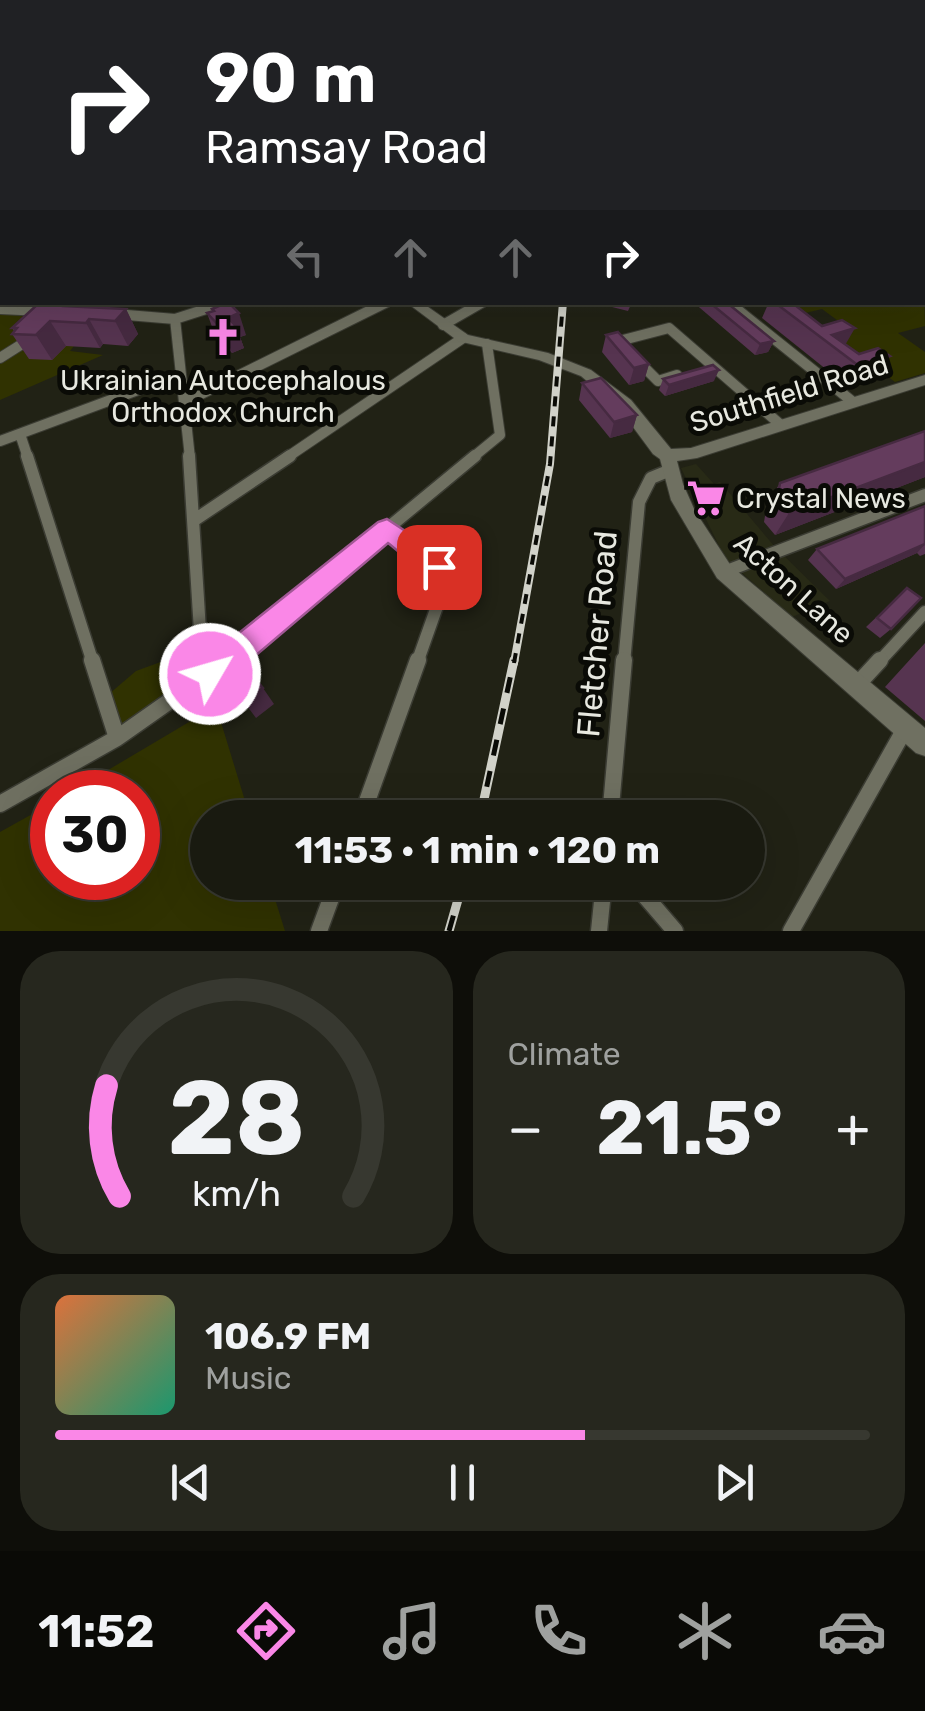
<!DOCTYPE html>
<meta charset="utf-8">
<style>
:root{--surface:#191a10;--page:#26271e;--text:#f1f3f6;--muted:#9fa19f;--line:#373830;--accent:#fa87e7}
body{margin:0;font-family:Rubik,sans-serif;background:var(--page);color:var(--text);height:100vh;display:flex;flex-direction:column;font-size:38px;white-space:nowrap}
*{box-sizing:border-box;margin:0}
p{font-size:32px;color:var(--muted)}
.icon{flex:none;width:55px;height:55px;fill:none;stroke:currentColor;stroke-width:2;stroke-linecap:round;stroke-linejoin:round}
.map{position:relative;height:931px;overflow:hidden}
.details{display:flex;flex-direction:column;gap:20px;padding:20px;background:#0e0e09;flex:1}
.details>*{flex:none}
.top-card{position:absolute;left:0px;top:0px;width:925px;height:305px;box-shadow:0 10px 40px #0002,0 0 0 2px var(--line);background:#202124;color:#fff;overflow:hidden}
.speed{position:absolute;left:30px;top:770px;display:flex;gap:20px;font-size:50px;font-weight:700;text-align:center}
.speed>*{display:grid;place-content:center;width:130px;height:130px;border-radius:50%;background:var(--surface);box-shadow:0 10px 40px #0002,0 0 0 2px var(--line);line-height:1}
.speed .limit{border:15px solid #d22;background:#fff;color:#111}
.pin{position:absolute;display:grid;place-items:center;width:85px;height:85px;color:#fff;margin:-42px;border-radius:20px;box-shadow:0 5px 15px #0006}
.me{position:absolute;width:110px;margin:-55px;rotate:52deg;stroke-linejoin:round;filter:drop-shadow(0 0 8px #0008)}
.turn{display:flex;align-items:center;gap:35px;height:210px;padding:0 40px;font-size:45px}
.turn .icon{width:130px;height:130px;stroke-width:2.5}
.turn b{display:block;font-size:70px;line-height:85px}
.lanes{display:flex;align-items:center;height:95px;padding:0 40px;background:#0003;justify-content:center;gap:50px;direction:ltr}
.lanes .off{opacity:.35}
.big{font-size:75px;font-weight:700;line-height:1.1}
.details .widget{flex:1;display:flex;flex-direction:column;justify-content:center;gap:15px;min-width:0;padding:0 35px;border-radius:40px;background:var(--page)}
.details .dial{align-items:center;gap:0}
.dial svg{height:260px;overflow:visible;fill:none;stroke:var(--line);stroke-width:7;stroke-linecap:round;text-anchor:middle}
.dial text{fill:var(--text);stroke:none}
.song{display:flex;align-items:center;gap:30px}
.cover{width:120px;height:120px;border-radius:15px;background:linear-gradient(135deg,hsl(20 70% 55%),hsl(160 70% 35%))}
.played{height:10px;border-radius:5px;background:linear-gradient(90deg,var(--accent) 65%,var(--line) 65%)}
.keys{display:flex;justify-content:space-around;direction:ltr}
.heat{display:flex;justify-content:space-between;align-items:center;font-size:55px;direction:ltr}
.details .tiles{flex:1;display:grid;gap:20px;grid-template-columns:1fr 1fr}
.widget:last-child{grid-column:span 2}
.trip{position:absolute;left:190px;top:800px;width:575px;height:100px;border-radius:50px;background:var(--surface);box-shadow:0 10px 40px #0002,0 0 0 2px var(--line);font-weight:700;line-height:100px;text-align:center}
.tabs{display:flex;height:160px;justify-content:space-around;align-items:center;background:#0a0a06;color:var(--muted)}
.tabs .icon{width:70px;height:70px}
.tabs .current{color:var(--accent)}
.tabs b{font-size:45px;color:var(--text)}
.map>svg:first-child{display:block}
.built{fill:#282a16}
.green{fill:#303201}
.lines{fill:none;stroke-linecap:round;stroke-linejoin:round}
.street-far2-casing{stroke:#3b3c33;stroke-width:12}
.street-far1-casing{stroke:#3b3c33;stroke-width:15}
.street-casing{stroke:#3b3c33;stroke-width:19}
.secondary-casing{stroke:#3b3c33;stroke-width:2}
.street-far2{stroke:#6f7061;stroke-width:10}
.street-far1{stroke:#6f7061;stroke-width:12}
.street{stroke:#6f7061;stroke-width:16}
.secondary{fill:#6f7061;fill-rule:evenodd}
.rail-far1-casing{stroke:#d1d2c9;stroke-width:8}
.rail-casing{stroke:#d1d2c9;stroke-width:9}
.rail-far1{stroke:#0a0b06;stroke-width:4;stroke-dasharray:10;stroke-linecap:butt}
.rail{stroke:#0a0b06;stroke-width:5;stroke-dasharray:16;stroke-linecap:butt}
.wall{fill:#563450}
.shaded-wall{fill:#462a41}
.building{fill:#643c5d;stroke:#462a41;stroke-width:2.5}
.route{fill:#fa87e7;stroke:#a25896;stroke-width:2.5}
.labels{text-anchor:middle;stroke-width:10;stroke-linejoin:round;paint-order:stroke}
.poi-label{font-size:28px;fill:#e7e8e0;stroke:#0a0b06}
.street-label{font-size:28px;fill:#e7e8e0;stroke:#0a0b06}
.near-street-label{font-size:32px;fill:#e7e8e0;stroke:#0a0b06}
</style>
<div class="map">
<svg width="925" height="931" viewBox="0 0 925 931">
<rect width="100%" height="100%" fill="#212215"/>
<path class="built" d="M 696,464 L 714,484 L 720,482 L 775,547 L 830,601 L 792,617 L 725,558 L 681,468 Z"/>
<path class="green" d="M 922,188 L 925,326 L 898,333 L 925,352 L 925,373 L 895,382 L 827,331 L 841,323 L 822,309 L 797,315 L 780,303 L 922,302 Z
M 0,312 L 96,319 L 70,351 L 103,355 L 0,400 Z
M 166,660 L 183,664 L 190,681 L 120,726 L 109,694 L 136,671 Z
M 216,706 L 250,817 L 208,818 L 208,882 L 270,883 L 285,931 L 0,931 L 0,832 L 52,803 L 52,878 L 138,878 L 138,792 L 71,792 Z"/>
<g class="lines">
<g class="street-far2-casing">
<path id="street-far2" d="M 728,302 L 853,402
M 0,309 L 42,311
M 115,314 L 175,319 L 228,302
M 175,319 L 190,458
M 443,325 L 483,302
M 623,345 L 619,341 L 669,328 L 781,425
M 0,358 L 30,339
M 639,362 L 658,381 L 677,375
M 185,402 L 387,302
M 20,434 L 28,458
M 0,441 L 181,374
M 286,458 L 463,338
M 472,458 L 500,435 L 487,344"/>
</g>
<g class="street-far1-casing">
<path id="street-far1" d="M 27,456 L 93,663
M 189,456 L 201,647 L 208,663
M 196,519 L 290,456
M 387,529 L 439,567 L 446,581 L 417,663
M 724,572 L 925,495
M 225,663 L 475,456
M 624,663 L 639,502 L 651,478 L 668,471
M 878,663 L 925,612"/>
</g>
<g class="street-casing">
<path id="street" d="M 92,660 L 117,738
M 207,660 L 213,673
M 857,685 L 880,660
M 0,804 L 117,738 L 228,660
M 361,818 L 418,660
M 610,818 L 624,660
M 633,882 L 675,931
M 319,931 L 337,882
M 599,931 L 604,882
M 791,931 L 906,727"/>
</g>
<g class="secondary-casing">
<path id="secondary" d="M 406,302 L 421,302 L 468,335 L 548,353 L 591,370 L 631,400 L 671,449 L 691,448 L 925,375 L 925,385 L 697,458 L 677,461 L 683,484 L 695,511 L 731,566 L 925,728 L 925,756 L 916,753 L 717,578 L 671,500 L 660,459 L 653,454 L 619,408 L 581,376 L 539,360 L 458,341 Z"/>
</g>
<use href="#street-far2" class="street-far2"/>
<use href="#street-far1" class="street-far1"/>
<use href="#street" class="street"/>
<use href="#secondary" class="secondary"/>
<g class="rail-far1-casing">
<path id="rail-far1" d="M 514,663 L 550,464 L 563,302"/>
</g>
<g class="rail-casing">
<path id="rail" d="M 480,818 L 514,660
M 449,931 L 463,882"/>
</g>
<use href="#rail-far1" class="rail-far1"/>
<use href="#rail" class="rail"/>
</g>
<path class="wall" d="M 0,267 L 2,267 L 2,299 L 0,299 Z
M 609,302 L 632,302 L 628,311 L 608,306 Z
M 693,302 L 726,302 L 774,341 L 768,352 L 755,355 Z
M 769,302 L 791,302 L 845,345 L 878,375 L 847,386 L 762,318 Z
M 71,306 L 126,309 L 138,334 L 128,346 L 103,344 L 100,348 L 66,346 L 52,360 L 29,359 L 12,334 L 14,331 L 12,328 Z
M 212,309 L 246,335 L 240,337 L 244,348 L 232,353 L 215,335 L 207,313 L 213,311 Z
M 606,335 L 649,364 L 644,381 L 629,385 L 602,352 Z
M 663,379 L 714,381 L 665,396 L 659,390 Z
M 582,383 L 637,415 L 632,432 L 610,438 L 579,400 Z
M 925,431 L 925,477 L 775,535 L 764,522 L 767,504 L 780,483 Z
M 925,506 L 925,554 L 920,556 L 917,553 L 836,589 L 808,560 L 817,549 Z
M 907,588 L 891,629 L 880,638 L 866,627 Z
M 925,643 L 925,721 L 885,687 Z"/>
<path class="shaded-wall" d="M 126,309 L 138,334 L 128,346 L 115,321 Z
M 239,313 L 246,335 L 240,337 L 244,348 L 232,353 L 224,331 L 228,318 Z
M 89,319 L 103,344 L 100,348 L 86,323 Z
M 50,321 L 66,346 L 52,360 L 36,335 Z
M 855,328 L 844,347 L 832,335 Z
M 774,341 L 768,352 L 755,355 L 760,344 Z
M 890,356 L 878,375 L 847,386 L 859,366 Z
M 649,364 L 644,381 L 629,385 L 634,368 Z
M 719,370 L 714,381 L 665,396 L 669,385 Z
M 637,415 L 632,432 L 610,438 L 614,422 Z
M 925,462 L 925,477 L 775,535 L 789,513 Z
M 925,544 L 917,553 L 836,589 L 845,579 Z
M 229,683 L 242,700 L 233,706 L 220,690 Z
M 263,688 L 274,704 L 256,718 L 244,702 Z"/>
<path class="building" d="M 0,196 L 2,198 L 2,234 L 0,231 Z
M 0,267 L 2,267 L 2,281 L 0,281 Z
M 40,302 L 67,302 L 64,306 L 126,309 L 115,321 L 89,319 L 86,323 L 50,321 L 36,335 L 12,334 L 17,328 L 12,328 Z
M 228,302 L 239,313 L 228,318 L 236,326 L 224,331 L 207,313 L 214,311 L 212,309 Z
M 709,302 L 726,302 L 774,341 L 760,344 Z
M 774,302 L 791,302 L 822,326 L 842,320 L 855,328 L 832,335 L 859,354 L 878,348 L 890,356 L 859,366 Z
M 618,332 L 649,364 L 634,368 L 606,335 Z
M 713,365 L 719,370 L 669,385 L 663,379 Z
M 601,378 L 637,415 L 614,422 L 582,383 Z
M 925,431 L 925,462 L 789,513 L 777,500 L 780,483 Z
M 925,506 L 925,544 L 845,579 L 817,549 Z
M 907,588 L 921,598 L 891,629 L 877,618 Z
M 236,656 L 263,688 L 244,702 L 229,683 L 220,690 L 212,675 Z"/>
<linearGradient id="sky" x2="0" y2="1"><stop stop-color="#12130c"/><stop offset="0.58" stop-color="#3d4446"/><stop offset="1" stop-color="#3d4446" stop-opacity="0"/></linearGradient>
<rect width="925" height="314" fill="url(#sky)"/>
<path class="route" d="M 387,519 L 448,559 L 452,567 L 448,575 C 427,582 404,555 388,543 L 221,685 L 210,689 L 200,685 L 195,674 L 200,664 L 378,522 Z"/>
<defs>
<g id="church-bare" transform="scale(3)"><path d="M-1.2-6h2.4v3.5h3.3v2.4h-3.3V6h-2.4V-.1h-3.3v-2.4h3.3Z" fill="#fa87e7" stroke="#0a0b06" stroke-width="2.5" paint-order="stroke"/></g>
<g id="supermarket-bare" transform="scale(3)"><path d="M-6-5.5h2.5l.6 2H6L4.5 2H-2.5L-4.4-4H-6ZM-1.5 3.2a1.3 1.3 0 1 0 .1 0ZM3 3.2a1.3 1.3 0 1 0 .1 0Z" fill="#fa87e7" stroke="#0a0b06" stroke-width="2.5" paint-order="stroke"/></g>
</defs>
<g fill-rule="evenodd">
<use href="#church-bare" x="223" y="337"/>
<use href="#supermarket-bare" x="706" y="498"/>
</g>
<g class="labels">
<g class="poi-label">
<text x="223" y="390">Ukrainian Autocephalous<tspan x="223" dy="32">Orthodox Church</tspan></text>
<text x="736" y="508" text-anchor="start">Crystal News</text>
</g>
<g class="street-label">
<text transform="translate(789 393) rotate(-17)" y="10">Southfield Road</text>
<text transform="translate(794 588) rotate(42)" y="10">Acton Lane</text>
</g>
<g class="near-street-label">
<text transform="translate(597 634) rotate(-85)" y="11">Fletcher Road</text>
</g>
</g>
</svg>
<div class="speed"><div class="limit">30</div></div>
<div class="pin" style="left:439px;top:567px;background:#d93025"><svg class="icon" aria-label="arrive" viewBox="0 0 24 24"><path d="M6 21V4h12l-3 4 3 4H6"/></svg></div>
<svg class="me" style="left:210px;top:674px" viewBox="-20 -20 40 40"><circle r="17" fill="#fa87e7" stroke="#fff" stroke-width="3"/><path d="M0-11L8 9 0 5-8 9z" fill="#fff"/></svg>
<div class="trip">11:53 · 1 min · 120 m</div>
<div class="top-card">
<div class="turn"><svg class="icon" aria-label="right" viewBox="0 0 24 24"><path d="M7 20v-9h11M14 6l5 5-5 5"/></svg><div><b>90 m</b>Ramsay Road</div></div>
<div class="lanes"><svg class="icon off" aria-label="left" viewBox="0 0 24 24"><path d="M17 20v-9H6M10 6l-5 5 5 5"/></svg><svg class="icon off" aria-label="ahead" viewBox="0 0 24 24"><path d="M12 20V5M6 11l6-6 6 6"/></svg><svg class="icon off" aria-label="ahead" viewBox="0 0 24 24"><path d="M12 20V5M6 11l6-6 6 6"/></svg><svg class="icon" aria-label="right" viewBox="0 0 24 24"><path d="M7 20v-9h11M14 6l5 5-5 5"/></svg></div>
</div>
</div>
<section class="details">
<div class="tiles">
<div class="widget dial"><svg viewBox="0 0 100 80">
<path d="M14 69A42 42 0 1 1 86 69"/>
<path d="M14 69A42 42 0 0 1 10 35" stroke="#fa87e7"/>
<text x="50" y="56" font-size="32" font-weight="700">28</text>
<text x="50" y="72" font-size="11">km/h</text>
</svg></div>
<div class="widget"><p>Climate</p>
<div class="heat"><a>−</a><b class="big">21.5°</b><a>+</a></div>
</div>
<div class="widget">
<div class="song"><i class="cover"></i><div><b>106.9 FM</b><p>Music</p></div></div>
<div class="played"></div>
<div class="keys"><svg class="icon" aria-label="previous" viewBox="0 0 24 24"><path d="M18 5L8 12l10 7zM5 5v14"/></svg><svg class="icon" aria-label="pause" viewBox="0 0 24 24"><path d="M8 5v14M16 5v14"/></svg><svg class="icon" aria-label="next" viewBox="0 0 24 24"><path d="M6 5l10 7-10 7zM19 5v14"/></svg></div>
</div>
</div>
</section>
<nav class="tabs">
<b>11:52</b>
<svg class="icon current" aria-label="directions" viewBox="0 0 24 24"><path d="M12 3l9 9-9 9-9-9zM9 14v-3h6M13 9l2 2-2 2"/></svg>
<svg class="icon" aria-label="music" viewBox="0 0 24 24"><path d="M9 18V5l10-2v13"/><circle cx="6" cy="18" r="3"/><circle cx="16" cy="16" r="3"/></svg>
<svg class="icon" aria-label="phone" viewBox="0 0 24 24"><path d="M5 4h4l2 5-3 2q2 4 5 5l2-3 5 2v4C11 20 4 13 5 4z"/></svg>
<svg class="icon" aria-label="climate" viewBox="0 0 24 24"><path d="M12 3v18M4 7l16 10M4 17L20 7"/></svg>
<svg class="icon" aria-label="car" viewBox="0 0 24 24"><path d="M5 17H2v-5l4-1 3-4h7l3 4 3 1v5h-3M9 17h6M6 11h13"/><circle cx="7" cy="17" r="2"/><circle cx="17" cy="17" r="2"/></svg>
</nav>
